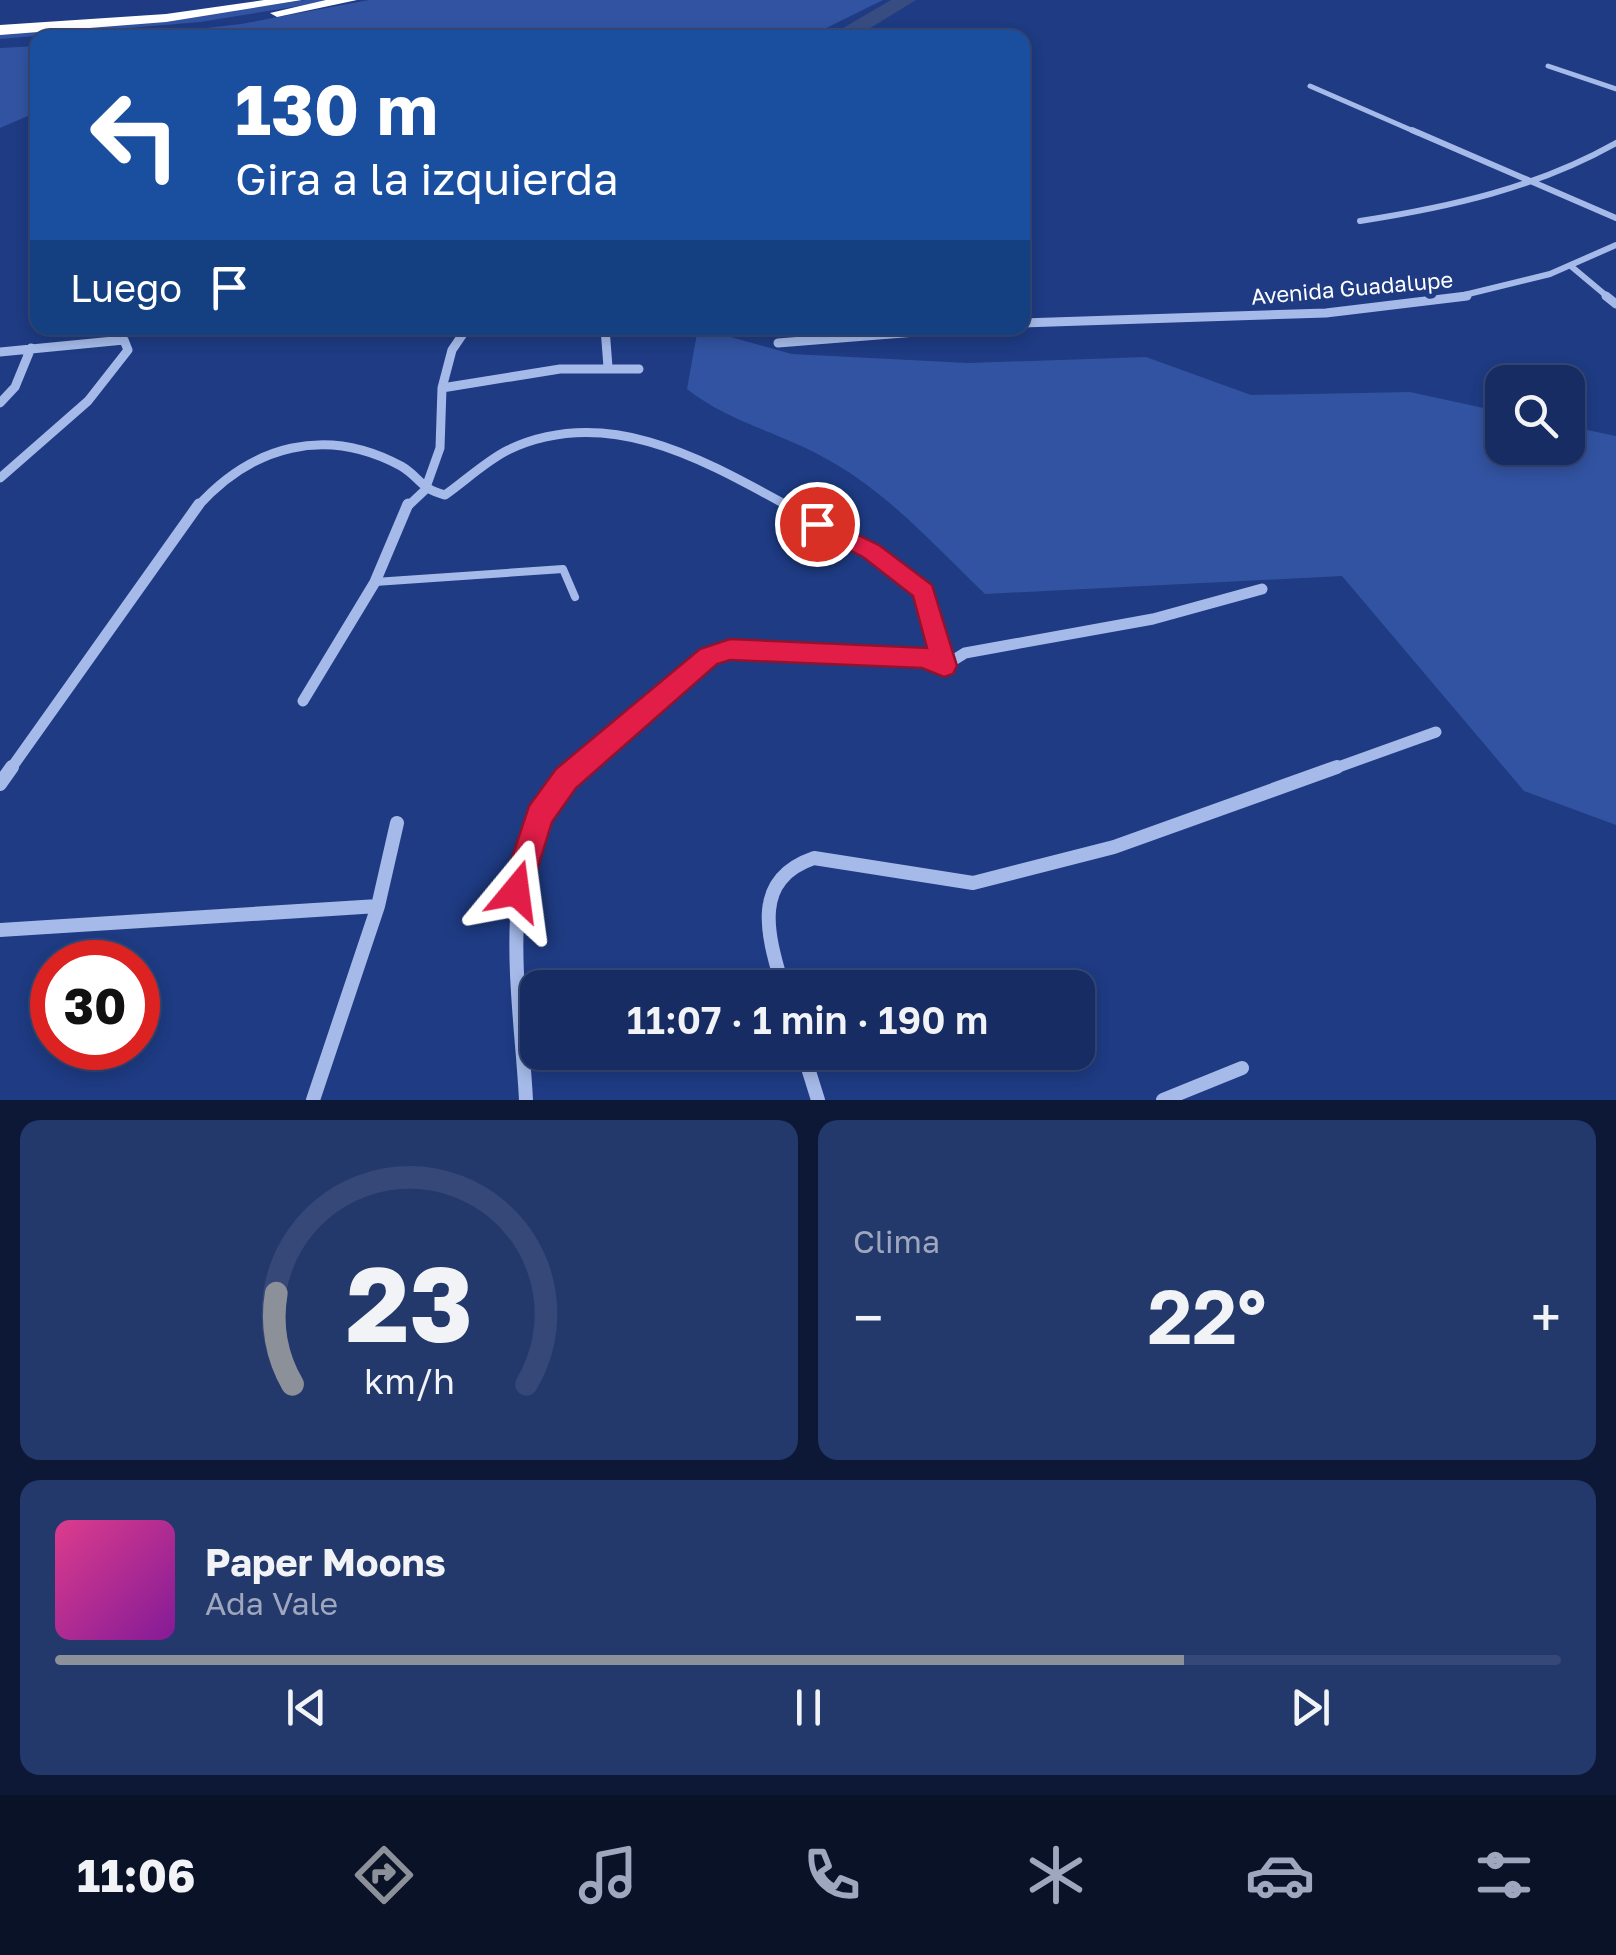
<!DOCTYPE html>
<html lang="es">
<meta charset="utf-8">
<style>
:root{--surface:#162c62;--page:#23386b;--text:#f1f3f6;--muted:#9ea7be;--line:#354877;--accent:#8c9099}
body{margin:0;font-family:"Golos Text",sans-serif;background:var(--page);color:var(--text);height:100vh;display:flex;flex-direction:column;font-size:38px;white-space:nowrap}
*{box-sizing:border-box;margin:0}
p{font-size:32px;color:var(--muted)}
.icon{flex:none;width:55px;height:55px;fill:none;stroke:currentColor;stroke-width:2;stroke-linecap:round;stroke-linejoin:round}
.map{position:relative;height:1100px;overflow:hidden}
.side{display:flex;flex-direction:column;gap:20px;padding:20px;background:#0c1836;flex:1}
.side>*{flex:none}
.guide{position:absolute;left:30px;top:30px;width:1000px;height:305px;border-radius:20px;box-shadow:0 5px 15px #0003,0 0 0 2px var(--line);background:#1a4fa0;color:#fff;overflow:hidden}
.buttons{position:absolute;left:1485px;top:365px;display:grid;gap:20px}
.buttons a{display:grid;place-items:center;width:100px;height:100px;border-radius:20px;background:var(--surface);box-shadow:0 5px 15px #0003,0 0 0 2px var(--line);font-size:50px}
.speed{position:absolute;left:30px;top:940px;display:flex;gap:20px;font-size:50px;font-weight:700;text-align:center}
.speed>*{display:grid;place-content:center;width:130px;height:130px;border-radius:50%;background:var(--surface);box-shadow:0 5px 15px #0003,0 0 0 2px var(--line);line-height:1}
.speed .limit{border:15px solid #d22;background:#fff;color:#111}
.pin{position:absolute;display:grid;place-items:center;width:85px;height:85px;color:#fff;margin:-42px;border:5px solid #fff;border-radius:50%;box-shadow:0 2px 10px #0007}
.me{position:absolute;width:110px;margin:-55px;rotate:16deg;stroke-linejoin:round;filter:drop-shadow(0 0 8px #0008)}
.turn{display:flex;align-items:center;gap:35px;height:210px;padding:0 40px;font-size:45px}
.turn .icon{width:130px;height:130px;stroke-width:2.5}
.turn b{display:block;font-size:70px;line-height:85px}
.then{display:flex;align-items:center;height:95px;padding:0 40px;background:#0003;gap:20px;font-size:38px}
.big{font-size:75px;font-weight:600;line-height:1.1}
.side .tile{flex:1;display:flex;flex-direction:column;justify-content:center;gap:15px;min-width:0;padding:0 35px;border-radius:20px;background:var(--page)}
.side .dial{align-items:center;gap:0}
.dial svg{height:260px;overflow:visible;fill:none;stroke:var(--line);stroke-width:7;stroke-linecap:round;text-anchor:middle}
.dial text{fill:var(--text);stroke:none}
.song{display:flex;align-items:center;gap:30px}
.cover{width:120px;height:120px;border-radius:15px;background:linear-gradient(135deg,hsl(330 70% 55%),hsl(290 70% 35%))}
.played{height:10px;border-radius:5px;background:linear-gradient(90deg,var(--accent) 75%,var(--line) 75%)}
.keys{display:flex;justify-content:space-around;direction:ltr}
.heat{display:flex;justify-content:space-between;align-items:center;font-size:55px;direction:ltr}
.side .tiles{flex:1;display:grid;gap:20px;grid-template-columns:1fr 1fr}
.tile:last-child{grid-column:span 2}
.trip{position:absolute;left:520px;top:970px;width:575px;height:100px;border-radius:20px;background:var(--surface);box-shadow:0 5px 15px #0003,0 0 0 2px var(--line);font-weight:600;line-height:100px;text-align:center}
.dock{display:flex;height:160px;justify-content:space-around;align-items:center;background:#091227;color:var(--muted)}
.dock .icon{width:70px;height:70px}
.dock .on{color:var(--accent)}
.dock b{font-size:45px;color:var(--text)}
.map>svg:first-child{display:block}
.green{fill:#3253a1}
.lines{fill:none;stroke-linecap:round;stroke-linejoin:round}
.river{fill:#374c81;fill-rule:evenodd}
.lane{stroke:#a5bae9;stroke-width:8}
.street-far4{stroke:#a5bae9;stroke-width:5}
.street-far3{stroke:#a5bae9;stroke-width:6}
.street-far2{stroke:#a5bae9;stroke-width:9}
.street-far1{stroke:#a5bae9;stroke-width:11}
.street{stroke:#a5bae9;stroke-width:14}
.highway{fill:#fff;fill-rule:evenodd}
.route{fill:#e11d48;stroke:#92132f;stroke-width:2.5}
.labels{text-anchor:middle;stroke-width:10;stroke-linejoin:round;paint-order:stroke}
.far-street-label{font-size:22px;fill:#fff;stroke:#1e3b83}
</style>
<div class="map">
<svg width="1616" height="1100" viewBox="0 0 1616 1100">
<rect width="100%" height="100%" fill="#1e3b83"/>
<path class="green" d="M 306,0 L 337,0 L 200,22 L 0,39 L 0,33 L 150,22 Z
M 369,0 L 883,0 L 806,38 L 128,37 L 241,24 Z
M 37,46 L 37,112 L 0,128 L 0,48 Z
M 698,328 L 792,354 L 968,363 L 1146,357 L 1251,395 L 1410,392 L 1502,412 L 1502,448 L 1568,448 L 1568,426 L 1616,436 L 1616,825 L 1524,791 L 1342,576 L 985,594 C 937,548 890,495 832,462 C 784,433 731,424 687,389 Z"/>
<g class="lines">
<path class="river" d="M 891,0 L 916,0 L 854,38 L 826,38 Z"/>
<path class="lane" d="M 375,582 L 563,569 L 575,597"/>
<path class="street-far4" d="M 1548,66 L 1616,89
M 1310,86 L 1418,133"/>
<path class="street-far3" d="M 1412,130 L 1616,218
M 1360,221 C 1450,207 1536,188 1616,143
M 1572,267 L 1609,298
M 1452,298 L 1550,274 L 1616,245"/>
<path class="street-far2" d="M 1606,296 L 1616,304
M 1022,323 L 1326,313 L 1467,296
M 605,328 L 608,367
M 778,343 L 966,328
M 0,352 L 124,340 L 128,350 L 88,401 L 0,478
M 442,388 L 560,369 L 639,369
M 0,403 L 15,387 L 31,348
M 197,507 C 252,446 325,425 401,466 C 420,477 420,489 445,495 C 465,481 486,461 508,450 C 607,403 704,460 790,507
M 407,507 L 425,490 L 440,448 L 442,388 L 452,350 L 467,328"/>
<path class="street-far1" d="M 786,504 L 871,551 L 923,592 L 944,666
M 303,701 L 375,582 L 408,504
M 10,770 L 199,504
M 576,770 L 708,657 L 730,649 L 924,658 L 944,666 L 965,653 L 1153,619 L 1262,589
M 1330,770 L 1436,732"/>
<path class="street" d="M 0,784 L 12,767
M 0,930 L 378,906
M 783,988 C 768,936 750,880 814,858 L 973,883 L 1114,847 L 1337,767
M 803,1052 L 818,1100
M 313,1100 L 378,906 L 397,823
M 526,1100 C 521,996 489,843 578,767
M 1163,1100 L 1242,1068"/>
<path class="highway" d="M 264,0 L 302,0 L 166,22 L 0,35 L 0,25 L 166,14 Z
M 326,0 L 357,0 L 277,17 L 270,13 Z"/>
</g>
<path class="route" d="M 817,515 L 879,545 L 932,585 L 957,666 L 953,674 L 944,677 L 922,668 L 730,660 L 717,664 L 576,788 L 552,822 L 527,902 L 516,906 L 506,902 L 501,891 L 529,806 L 556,769 L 700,649 L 730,639 L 927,648 L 913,596 L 863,557 L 809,529 L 806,524 Z"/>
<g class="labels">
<g class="far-street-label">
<text transform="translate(1352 288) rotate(-5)" y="8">Avenida Guadalupe</text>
</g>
</g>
</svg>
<div class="buttons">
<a><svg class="icon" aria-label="search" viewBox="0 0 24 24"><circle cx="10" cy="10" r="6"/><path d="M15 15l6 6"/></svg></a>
</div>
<div class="speed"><div class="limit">30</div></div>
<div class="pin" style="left:817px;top:524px;background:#d93025"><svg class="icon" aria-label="arrive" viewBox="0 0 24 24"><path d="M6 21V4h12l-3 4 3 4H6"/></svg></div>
<svg class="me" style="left:516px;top:891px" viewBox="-20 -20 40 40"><path d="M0-17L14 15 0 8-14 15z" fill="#e11d48" stroke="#fff" stroke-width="4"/></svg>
<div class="trip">11:07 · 1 min · 190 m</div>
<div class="guide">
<div class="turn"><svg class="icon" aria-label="left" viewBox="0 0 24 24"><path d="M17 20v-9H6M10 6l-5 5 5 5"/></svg><div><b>130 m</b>Gira a la izquierda</div></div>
<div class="then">Luego<svg class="icon" aria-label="arrive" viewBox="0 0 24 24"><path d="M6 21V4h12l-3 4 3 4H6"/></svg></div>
</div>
</div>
<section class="side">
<div class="tiles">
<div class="tile dial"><svg viewBox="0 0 100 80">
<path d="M14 69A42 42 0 1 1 86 69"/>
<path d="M14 69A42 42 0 0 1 9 41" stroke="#8c9099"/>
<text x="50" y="56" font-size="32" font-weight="700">23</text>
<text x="50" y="72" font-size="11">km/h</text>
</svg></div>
<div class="tile"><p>Clima</p>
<div class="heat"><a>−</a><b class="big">22°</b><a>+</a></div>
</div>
<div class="tile">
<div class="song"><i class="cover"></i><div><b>Paper Moons</b><p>Ada Vale</p></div></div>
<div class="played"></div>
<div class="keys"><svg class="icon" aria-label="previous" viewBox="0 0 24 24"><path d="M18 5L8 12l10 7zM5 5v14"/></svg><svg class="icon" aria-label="pause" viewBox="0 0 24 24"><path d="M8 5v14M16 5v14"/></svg><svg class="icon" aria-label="next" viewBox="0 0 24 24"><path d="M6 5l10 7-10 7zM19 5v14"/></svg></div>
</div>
</div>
</section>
<nav class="dock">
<b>11:06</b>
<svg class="icon on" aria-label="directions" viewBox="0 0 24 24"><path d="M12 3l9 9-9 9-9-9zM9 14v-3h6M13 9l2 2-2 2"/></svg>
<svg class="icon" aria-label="music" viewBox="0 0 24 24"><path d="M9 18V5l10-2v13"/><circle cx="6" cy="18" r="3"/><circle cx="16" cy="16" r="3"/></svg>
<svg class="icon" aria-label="phone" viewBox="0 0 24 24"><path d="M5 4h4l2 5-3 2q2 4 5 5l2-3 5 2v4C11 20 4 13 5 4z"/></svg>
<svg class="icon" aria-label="climate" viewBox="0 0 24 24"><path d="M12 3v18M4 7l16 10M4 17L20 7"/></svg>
<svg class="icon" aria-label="car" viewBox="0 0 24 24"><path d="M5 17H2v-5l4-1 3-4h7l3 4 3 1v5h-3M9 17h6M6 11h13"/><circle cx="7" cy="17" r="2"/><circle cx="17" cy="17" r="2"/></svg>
<svg class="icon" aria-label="filters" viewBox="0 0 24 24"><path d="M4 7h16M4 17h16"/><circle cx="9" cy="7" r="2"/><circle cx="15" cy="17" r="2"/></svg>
</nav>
